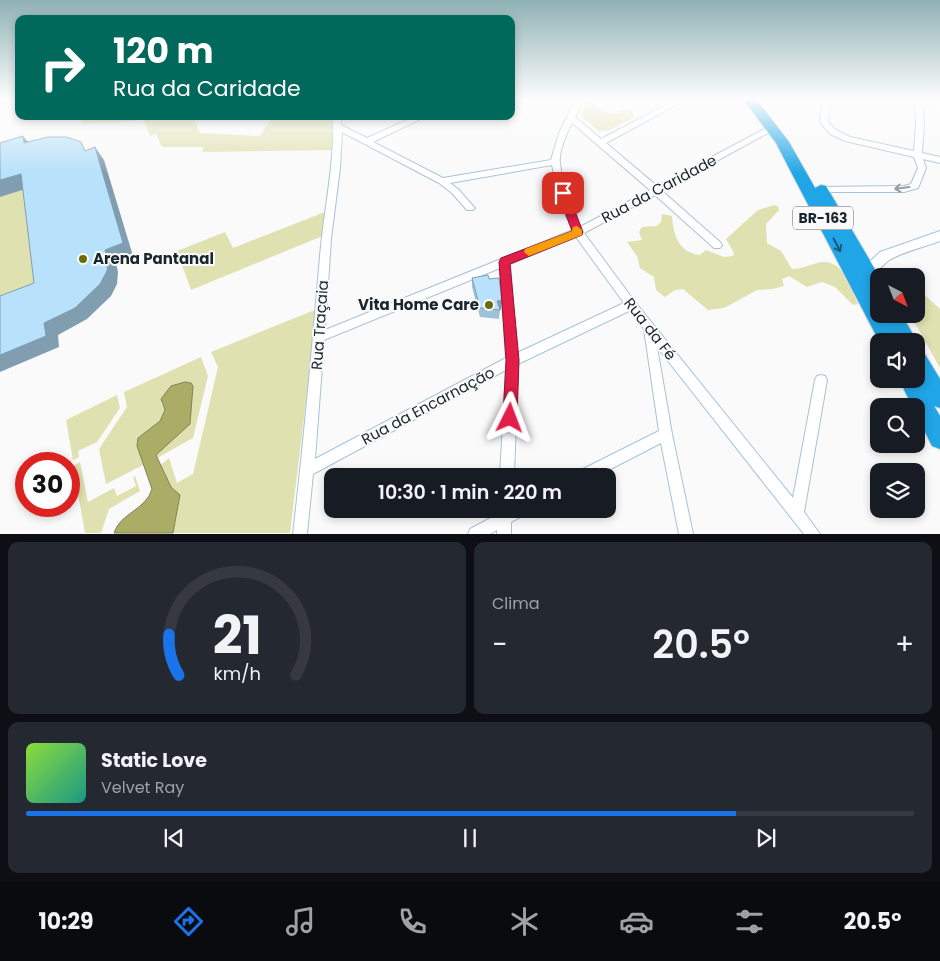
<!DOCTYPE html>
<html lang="pt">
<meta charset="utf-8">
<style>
:root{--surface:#171b24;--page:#242831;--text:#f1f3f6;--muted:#9ea1a6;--line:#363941;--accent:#1a73e8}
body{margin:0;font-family:Poppins,sans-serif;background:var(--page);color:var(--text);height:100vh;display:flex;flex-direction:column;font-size:19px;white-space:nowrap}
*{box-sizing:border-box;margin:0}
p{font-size:16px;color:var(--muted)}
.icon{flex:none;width:28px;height:28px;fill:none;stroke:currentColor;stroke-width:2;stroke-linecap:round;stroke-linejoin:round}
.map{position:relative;height:534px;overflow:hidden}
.panel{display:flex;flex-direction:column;gap:8px;padding:8px;background:#0d0f14;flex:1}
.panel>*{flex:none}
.hud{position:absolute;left:15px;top:15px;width:500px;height:105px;border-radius:10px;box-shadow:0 2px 8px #0003;background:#00695c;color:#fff;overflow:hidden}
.needle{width:32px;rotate:138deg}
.buttons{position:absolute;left:870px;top:268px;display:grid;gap:10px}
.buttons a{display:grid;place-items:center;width:55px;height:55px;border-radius:10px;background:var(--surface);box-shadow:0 2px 8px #0003;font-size:25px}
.speed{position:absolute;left:15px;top:452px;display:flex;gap:10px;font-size:25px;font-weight:700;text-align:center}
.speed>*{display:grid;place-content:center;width:65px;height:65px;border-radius:50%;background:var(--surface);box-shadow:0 2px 8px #0003;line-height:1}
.speed .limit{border:8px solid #d22;background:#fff;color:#111}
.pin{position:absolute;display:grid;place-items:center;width:42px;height:42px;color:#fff;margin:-21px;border-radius:10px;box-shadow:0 2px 8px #0006}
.me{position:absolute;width:55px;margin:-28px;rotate:3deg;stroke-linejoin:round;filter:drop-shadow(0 0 4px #0008)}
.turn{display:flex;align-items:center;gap:18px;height:105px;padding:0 15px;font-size:22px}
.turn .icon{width:65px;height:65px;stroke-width:2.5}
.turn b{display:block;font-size:35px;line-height:42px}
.big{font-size:38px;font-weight:600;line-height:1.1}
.panel .tile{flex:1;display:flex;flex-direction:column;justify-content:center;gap:8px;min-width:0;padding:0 18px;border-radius:10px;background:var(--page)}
.panel .dial{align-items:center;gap:0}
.dial svg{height:130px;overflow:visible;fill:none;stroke:var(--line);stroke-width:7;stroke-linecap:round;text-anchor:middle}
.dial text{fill:var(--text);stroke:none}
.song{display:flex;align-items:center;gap:15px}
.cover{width:60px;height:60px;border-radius:8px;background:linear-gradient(135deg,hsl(90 70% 55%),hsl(170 70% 35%))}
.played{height:5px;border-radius:2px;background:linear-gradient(90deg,var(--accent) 80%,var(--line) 80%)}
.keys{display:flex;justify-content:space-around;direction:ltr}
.heat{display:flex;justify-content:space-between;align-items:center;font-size:28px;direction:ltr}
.panel .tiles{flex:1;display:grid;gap:8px;grid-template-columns:1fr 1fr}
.tile:last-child{grid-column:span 2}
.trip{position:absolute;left:324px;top:468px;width:292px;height:50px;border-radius:10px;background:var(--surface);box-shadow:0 2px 8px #0003;font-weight:600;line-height:50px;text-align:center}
.tab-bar{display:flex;height:80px;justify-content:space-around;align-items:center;background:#090b0e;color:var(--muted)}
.tab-bar .icon{width:35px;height:35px}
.tab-bar .selected{color:var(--accent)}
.tab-bar b{font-size:22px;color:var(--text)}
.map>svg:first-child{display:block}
.green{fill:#dfe1b0}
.water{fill:#abac66;stroke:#7f8455}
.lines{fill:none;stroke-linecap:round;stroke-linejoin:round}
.street-casing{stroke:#a5c4d9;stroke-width:2}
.secondary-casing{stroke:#a5c4d9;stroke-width:2}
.highway-casing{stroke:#d5d8d9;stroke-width:2}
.street{fill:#fff;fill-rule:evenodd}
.secondary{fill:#fff;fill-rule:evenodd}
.highway{fill:#20a5e6;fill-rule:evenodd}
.wall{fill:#9ec2d8}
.shaded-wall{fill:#819eb0}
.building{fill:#b8e1fb;stroke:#819eb0}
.oneway{stroke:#979da0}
.oneway2{stroke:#1b5877}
.route{fill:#e11d48;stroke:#92132f}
.slow{fill:#f59e0b}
.poi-dot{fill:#6b6b09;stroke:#fafafa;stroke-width:2}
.labels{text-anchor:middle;stroke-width:4;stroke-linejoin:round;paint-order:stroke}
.shield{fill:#fafafa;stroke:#5c656a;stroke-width:1}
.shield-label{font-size:14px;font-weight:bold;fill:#18252d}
.street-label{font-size:15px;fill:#18252d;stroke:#fafafa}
.poi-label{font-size:15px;font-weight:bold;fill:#18252d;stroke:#fafafa;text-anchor:start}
</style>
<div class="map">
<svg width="940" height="534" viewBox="0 0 940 534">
<rect width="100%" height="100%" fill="#fafafa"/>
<path class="green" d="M 584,99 L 589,99 C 599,107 606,116 619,113 L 619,110 L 630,110 L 633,112 L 634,117 L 610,130 L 599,131 L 581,116 L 585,107 Z
M 81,116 L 135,116 L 137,121 L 83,123 Z
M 142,116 L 193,116 L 200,133 L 260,136 L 273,116 L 332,116 L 334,150 L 202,152 L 204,147 L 162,147 L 156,134 L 150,136 Z
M 32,187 L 47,295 L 0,314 L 0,197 Z
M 774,205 L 778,206 L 779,210 L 766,224 L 767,243 L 781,251 L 792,269 C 804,269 812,263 823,262 C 844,261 851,288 858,304 L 853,305 L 835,287 L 822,282 L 807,287 L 789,276 L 782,279 L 784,286 L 772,289 L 757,290 L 724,308 L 708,310 L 683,289 L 675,290 L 665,297 L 656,290 L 654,277 L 640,268 L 637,256 L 627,242 L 642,240 L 639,232 L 642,227 L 657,226 L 661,222 L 662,214 L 672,216 C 673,235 679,253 700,255 L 706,250 L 724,257 L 733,256 L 734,253 L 726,239 L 758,210 Z
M 325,212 L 325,235 L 191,290 L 177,251 L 225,232 L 233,248 Z
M 916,287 L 940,309 L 940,368 L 910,314 L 916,314 Z
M 317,309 L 290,533 L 173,533 L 180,497 L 171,487 L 161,465 L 169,458 L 177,483 L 193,474 L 218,367 L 211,352 Z
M 201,357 L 208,376 L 193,438 L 157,458 L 157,453 L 191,422 L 189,382 C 175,382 166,390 161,403 L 165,410 L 158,424 L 146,431 L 139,453 L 145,464 L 106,484 L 99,449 L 127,407 L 124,392 Z
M 117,395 L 120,408 L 97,442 L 78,451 L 79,457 L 73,460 L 66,420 Z
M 80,462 L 88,502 L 114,488 L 117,496 L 136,486 L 133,477 L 135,476 L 140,491 L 109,509 L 101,533 L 85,533 L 73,466 Z"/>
<path class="water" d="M 185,382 L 191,383 L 193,386 L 190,424 L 156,455 L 171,487 L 180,495 L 173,533 L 114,533 C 120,513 146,510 152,489 L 137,446 L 138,438 L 160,421 L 165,410 L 161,399 L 171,386 Z"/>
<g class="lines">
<g class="street-casing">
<path id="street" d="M 576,99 L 584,99 L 575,117 L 601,139 L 677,99 L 687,99 L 606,143 L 657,186 L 770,126 L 773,126 L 777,128 L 662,191 L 720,242 L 722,245 L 720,248 L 714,248 L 655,195 L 584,233 L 635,302 L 793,498 L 815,380 L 817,376 L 821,375 L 825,376 L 827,380 L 804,512 L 820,534 L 804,534 L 657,347 L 672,434 L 693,534 L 679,534 L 661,443 L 597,476 L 577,476 L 579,471 L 659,431 L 644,329 L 629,311 L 518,364 L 514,476 L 500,476 L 506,370 L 313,474 L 307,534 L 293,534 C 304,441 312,349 320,256 C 324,209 335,163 333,116 L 341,116 L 341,125 L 367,138 L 416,116 L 427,116 L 373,142 L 443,178 L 551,160 L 559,133 ZM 572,123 L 650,190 L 580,227 C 572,208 562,184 560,164 C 558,153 567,132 572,123 ZM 342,132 L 439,183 L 452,193 L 467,210 L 473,210 L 475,208 L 473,206 L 458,189 L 450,183 L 552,165 L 562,208 L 573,230 L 325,330 L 331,239 L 340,168 ZM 576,237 L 624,303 L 517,353 L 510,264 ZM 500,268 L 506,358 L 315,459 L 324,340 Z
M 823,99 L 831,99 L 828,122 L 836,130 L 850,137 L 914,151 L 916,124 L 914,99 L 922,99 L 924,124 L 922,153 L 940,157 L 940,163 L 923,159 L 926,168 L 919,186 L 918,188 L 904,192 L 818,192 L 817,190 L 818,188 L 821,187 L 904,186 L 911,184 L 918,168 L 914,157 L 845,141 L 830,134 L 820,122 Z
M 498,509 L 528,509 L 526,514 L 511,522 L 511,534 L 497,534 L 497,530 L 490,534 L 468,534 L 470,529 L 498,514 Z"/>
</g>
<g class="secondary-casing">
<path id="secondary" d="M 940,231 L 940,241 C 925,247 901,252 888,261 C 880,267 873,278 862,275 L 860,271 L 880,252 Z"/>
</g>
<g class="highway-casing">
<path id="highway" d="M 743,99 L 756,99 L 789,142 L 815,188 L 821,185 L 826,186 L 879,276 L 879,299 L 876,298 L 879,304 L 879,314 L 901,314 L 917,341 L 916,342 L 879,341 L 776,143 Z
M 916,348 L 923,351 L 940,379 L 940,408 L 934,406 L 940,416 L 940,449 L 932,446 L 916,414 L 916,406 L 912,406 L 899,379 L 916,379 Z"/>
</g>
<use href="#street" class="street"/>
<use href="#secondary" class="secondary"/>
<use href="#highway" class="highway"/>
</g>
<path class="wall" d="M 472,278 L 501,310 L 500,310 L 499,319 L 480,317 L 472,287 Z"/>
<path class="shaded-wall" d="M 23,136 L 34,149 L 24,143 Z
M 95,147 L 104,160 L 133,256 L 116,263 L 118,272 L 117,284 L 111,296 L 87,319 L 58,335 L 59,347 L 0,372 L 0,355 L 44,323 L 105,250 Z
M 21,174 L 32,187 L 0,197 L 0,180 Z
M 502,300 L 501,310 L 499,310 L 497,301 Z"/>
<path class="building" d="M 23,136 L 24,143 L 48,137 L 67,137 L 81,142 L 85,151 L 95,147 L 123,243 L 105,250 L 108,260 L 107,271 L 100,284 L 75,308 L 44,323 L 46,336 L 0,355 L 0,296 L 34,283 L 21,174 L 0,180 L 0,143 Z
M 488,275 L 489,279 L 499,278 L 502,300 L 497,301 L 500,310 L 480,308 L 472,278 Z"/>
<defs><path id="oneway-shaft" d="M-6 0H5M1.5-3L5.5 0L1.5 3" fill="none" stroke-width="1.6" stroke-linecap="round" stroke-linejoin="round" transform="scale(1.25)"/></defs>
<use class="oneway" href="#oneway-shaft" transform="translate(902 188) rotate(173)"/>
<use class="oneway2" href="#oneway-shaft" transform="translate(837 245) rotate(62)"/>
<linearGradient id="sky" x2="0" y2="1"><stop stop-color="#8fb1b4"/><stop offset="0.57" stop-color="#fdfdfd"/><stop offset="1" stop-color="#fdfdfd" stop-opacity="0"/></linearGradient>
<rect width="940" height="174" fill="url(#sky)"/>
<path class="route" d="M 563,190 L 568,193 L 583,232 L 582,235 L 510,264 L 519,360 L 517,418 L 515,423 L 510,425 L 505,423 L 503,418 L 506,360 L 499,262 L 501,258 L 572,231 L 558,193 Z"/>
<path class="slow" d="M 577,226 L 582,230 L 582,235 L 529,256 L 524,252 L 525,249 L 572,231 L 573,227 Z"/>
<g class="poi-dot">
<circle cx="83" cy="259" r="5"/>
<circle cx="489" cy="305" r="5"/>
</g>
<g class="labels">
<rect class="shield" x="793" y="206.5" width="60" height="23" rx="4"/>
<g class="shield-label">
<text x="823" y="223">BR-163</text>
</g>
<g class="street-label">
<text transform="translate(659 189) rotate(-28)" y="5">Rua da Caridade</text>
<text transform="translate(320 325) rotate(-86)" y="5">Rua Traçaia</text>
<text transform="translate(650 329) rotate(52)" y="5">Rua da Fé</text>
<text transform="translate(428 406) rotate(-28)" y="5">Rua da Encarnação</text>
</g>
<g class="poi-label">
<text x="93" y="264">Arena Pantanal</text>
<text x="479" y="310" text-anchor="end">Vita Home Care</text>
</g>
</g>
</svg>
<div class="buttons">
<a><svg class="needle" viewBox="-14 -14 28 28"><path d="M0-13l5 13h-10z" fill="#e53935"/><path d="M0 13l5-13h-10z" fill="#9ea1a6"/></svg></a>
<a><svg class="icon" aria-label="sound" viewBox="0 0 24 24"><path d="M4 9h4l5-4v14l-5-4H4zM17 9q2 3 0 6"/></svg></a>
<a><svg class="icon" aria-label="search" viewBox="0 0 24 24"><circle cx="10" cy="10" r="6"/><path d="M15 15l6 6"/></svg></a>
<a><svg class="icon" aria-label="layers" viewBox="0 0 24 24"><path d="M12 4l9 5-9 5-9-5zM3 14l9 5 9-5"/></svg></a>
</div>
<div class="speed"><div class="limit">30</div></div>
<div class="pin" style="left:563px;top:193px;background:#d93025"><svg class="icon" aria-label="arrive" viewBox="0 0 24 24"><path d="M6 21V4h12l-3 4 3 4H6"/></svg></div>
<svg class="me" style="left:510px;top:418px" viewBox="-20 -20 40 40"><path d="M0-17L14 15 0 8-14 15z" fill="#e11d48" stroke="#fff" stroke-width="4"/></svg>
<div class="trip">10:30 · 1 min · 220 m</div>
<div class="hud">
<div class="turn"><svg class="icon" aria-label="right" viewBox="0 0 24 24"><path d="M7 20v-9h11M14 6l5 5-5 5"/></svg><div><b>120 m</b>Rua da Caridade</div></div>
</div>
</div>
<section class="panel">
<div class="tiles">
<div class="tile dial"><svg viewBox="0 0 100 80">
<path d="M14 69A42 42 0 1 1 86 69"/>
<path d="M14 69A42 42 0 0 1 8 44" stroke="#1a73e8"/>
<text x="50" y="56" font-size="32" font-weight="700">21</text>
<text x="50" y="72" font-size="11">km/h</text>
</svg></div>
<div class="tile"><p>Clima</p>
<div class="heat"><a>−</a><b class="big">20.5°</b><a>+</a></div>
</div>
<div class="tile">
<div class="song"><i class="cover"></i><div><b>Static Love</b><p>Velvet Ray</p></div></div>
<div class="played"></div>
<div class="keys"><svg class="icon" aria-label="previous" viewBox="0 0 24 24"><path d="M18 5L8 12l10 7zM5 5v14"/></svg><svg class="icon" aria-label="pause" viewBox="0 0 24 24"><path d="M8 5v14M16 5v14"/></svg><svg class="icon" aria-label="next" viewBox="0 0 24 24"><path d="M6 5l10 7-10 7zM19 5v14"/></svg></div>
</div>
</div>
</section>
<nav class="tab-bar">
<b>10:29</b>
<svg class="icon selected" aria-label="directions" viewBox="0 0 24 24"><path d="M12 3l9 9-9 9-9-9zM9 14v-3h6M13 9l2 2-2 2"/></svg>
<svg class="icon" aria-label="music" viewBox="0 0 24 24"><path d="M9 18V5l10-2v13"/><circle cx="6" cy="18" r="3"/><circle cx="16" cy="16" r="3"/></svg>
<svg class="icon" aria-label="phone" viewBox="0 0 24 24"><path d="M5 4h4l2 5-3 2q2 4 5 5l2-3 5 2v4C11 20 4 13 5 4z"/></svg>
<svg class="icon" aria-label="climate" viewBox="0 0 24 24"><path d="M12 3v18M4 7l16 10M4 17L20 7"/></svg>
<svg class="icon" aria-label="car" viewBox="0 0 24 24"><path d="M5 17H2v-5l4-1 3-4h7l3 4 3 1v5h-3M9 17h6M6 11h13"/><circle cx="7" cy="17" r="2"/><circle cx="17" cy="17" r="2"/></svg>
<svg class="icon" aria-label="filters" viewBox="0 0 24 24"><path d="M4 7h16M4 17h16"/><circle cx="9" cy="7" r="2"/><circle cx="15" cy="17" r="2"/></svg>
<b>20.5°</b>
</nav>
